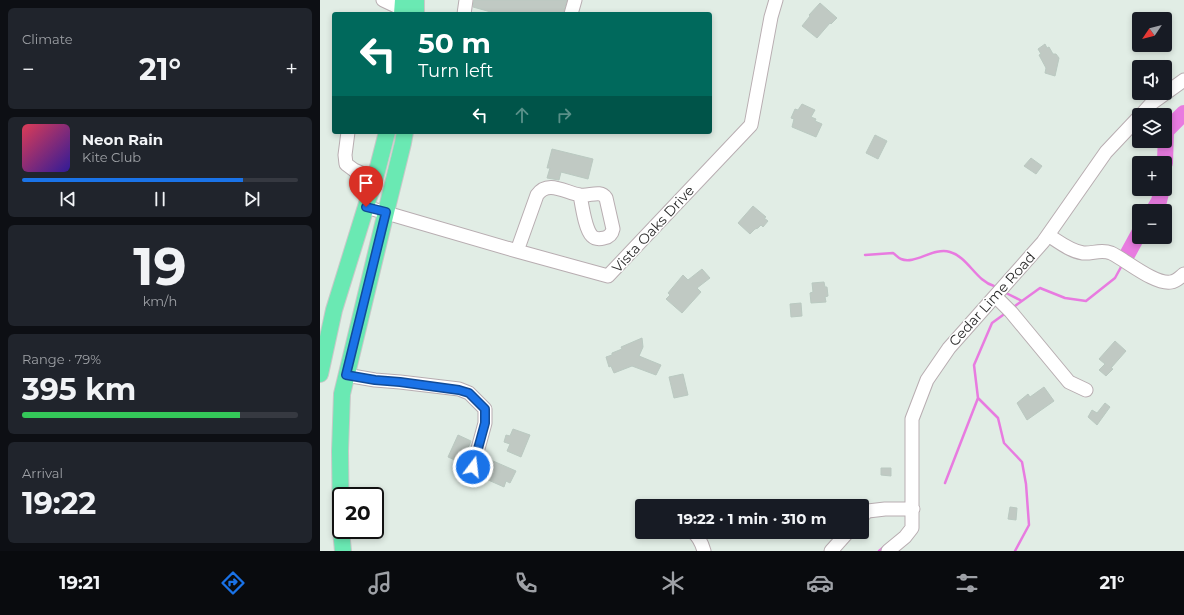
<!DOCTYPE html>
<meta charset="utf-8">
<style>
:root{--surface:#171b24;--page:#20242c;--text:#f1f3f6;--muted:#9ea1a6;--line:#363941;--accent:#1a73e8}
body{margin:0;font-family:Montserrat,sans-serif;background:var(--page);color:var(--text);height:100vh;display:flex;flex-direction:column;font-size:15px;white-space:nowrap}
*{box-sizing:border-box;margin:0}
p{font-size:13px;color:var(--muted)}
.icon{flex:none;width:22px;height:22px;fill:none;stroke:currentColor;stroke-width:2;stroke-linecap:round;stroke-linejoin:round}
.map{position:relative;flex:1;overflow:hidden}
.sheet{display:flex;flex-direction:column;gap:8px;padding:8px;background:#0d0f14;width:320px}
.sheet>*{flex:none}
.guide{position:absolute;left:12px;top:12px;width:380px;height:122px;border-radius:4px;box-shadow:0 2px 6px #0003;background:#00695c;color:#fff;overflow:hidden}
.needle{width:26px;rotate:235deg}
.fabs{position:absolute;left:812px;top:12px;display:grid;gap:8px}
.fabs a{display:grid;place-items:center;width:40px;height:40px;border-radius:4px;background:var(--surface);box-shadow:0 2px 6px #0003;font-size:20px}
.speed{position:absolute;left:12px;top:487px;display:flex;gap:8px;font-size:20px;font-weight:700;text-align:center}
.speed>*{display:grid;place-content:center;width:52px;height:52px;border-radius:50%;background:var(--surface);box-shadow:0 2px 6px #0003;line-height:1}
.speed .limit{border:2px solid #111;border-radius:6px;background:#fff;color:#111}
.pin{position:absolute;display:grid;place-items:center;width:34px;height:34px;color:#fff;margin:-41px -17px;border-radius:50% 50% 50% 0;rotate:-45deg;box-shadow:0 0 4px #0007}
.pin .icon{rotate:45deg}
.me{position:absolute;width:44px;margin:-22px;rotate:15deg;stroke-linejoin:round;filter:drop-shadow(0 0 3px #0008)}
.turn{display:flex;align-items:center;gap:14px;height:84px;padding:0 20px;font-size:18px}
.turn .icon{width:52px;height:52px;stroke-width:2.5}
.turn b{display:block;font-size:28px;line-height:34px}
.lanes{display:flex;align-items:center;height:38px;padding:0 20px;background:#0003;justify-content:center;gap:20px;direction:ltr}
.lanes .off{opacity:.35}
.big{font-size:30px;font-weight:700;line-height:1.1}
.sheet .tile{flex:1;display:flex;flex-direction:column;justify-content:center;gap:6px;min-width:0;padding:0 14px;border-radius:6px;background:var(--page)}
.sheet .dial{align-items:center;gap:0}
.dial b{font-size:52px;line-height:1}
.song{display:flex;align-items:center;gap:12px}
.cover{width:48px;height:48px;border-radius:6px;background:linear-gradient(135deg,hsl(350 70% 55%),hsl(250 70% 35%))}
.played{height:4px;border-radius:2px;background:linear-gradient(90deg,var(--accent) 80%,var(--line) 80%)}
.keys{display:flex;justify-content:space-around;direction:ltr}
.heat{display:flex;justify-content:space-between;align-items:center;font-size:22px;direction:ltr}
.charge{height:6px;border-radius:3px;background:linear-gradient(90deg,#34c759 79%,var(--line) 0)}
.trip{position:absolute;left:315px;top:499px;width:234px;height:40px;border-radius:4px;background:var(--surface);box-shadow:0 2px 6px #0003;font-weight:700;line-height:40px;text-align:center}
.tab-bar{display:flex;height:64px;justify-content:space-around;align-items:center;background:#090b0e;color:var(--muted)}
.tab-bar .icon{width:28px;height:28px}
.tab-bar .on{color:var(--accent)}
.tab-bar b{font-size:18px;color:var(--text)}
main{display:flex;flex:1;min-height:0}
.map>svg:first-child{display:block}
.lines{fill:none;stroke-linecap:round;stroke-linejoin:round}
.stream{stroke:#e87be0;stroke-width:2.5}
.river{stroke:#e87be0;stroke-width:16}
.building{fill:#c0c9c3;stroke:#bac9c1}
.minor-casing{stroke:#b8adb1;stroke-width:15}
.major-casing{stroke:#c8c8c8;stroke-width:18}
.minor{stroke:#fff;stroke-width:13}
.major{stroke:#6ae9b3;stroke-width:16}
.route-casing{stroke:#114b97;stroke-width:10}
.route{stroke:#1a73e8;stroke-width:7}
.labels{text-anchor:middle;stroke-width:3;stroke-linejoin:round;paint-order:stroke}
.street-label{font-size:14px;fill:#2d2d2d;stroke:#fff}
</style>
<main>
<section class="sheet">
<div class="tile"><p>Climate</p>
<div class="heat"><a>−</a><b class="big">21°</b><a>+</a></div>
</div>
<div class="tile">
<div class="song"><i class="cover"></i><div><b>Neon Rain</b><p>Kite Club</p></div></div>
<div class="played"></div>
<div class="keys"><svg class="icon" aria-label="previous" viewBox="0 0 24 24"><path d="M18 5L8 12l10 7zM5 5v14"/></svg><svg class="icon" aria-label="pause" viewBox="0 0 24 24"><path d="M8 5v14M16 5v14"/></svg><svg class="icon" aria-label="next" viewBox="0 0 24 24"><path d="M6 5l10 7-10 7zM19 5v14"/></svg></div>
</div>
<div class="tile dial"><b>19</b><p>km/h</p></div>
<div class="tile"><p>Range · 79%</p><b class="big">395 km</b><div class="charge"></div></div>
<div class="tile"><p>Arrival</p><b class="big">19:22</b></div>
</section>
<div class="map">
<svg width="864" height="551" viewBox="0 0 864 551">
<rect width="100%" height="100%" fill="#e1ede5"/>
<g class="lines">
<path class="stream" d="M 545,255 L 573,253 C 576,255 578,258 581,259 C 595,265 613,247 630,252 C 648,257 656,281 674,286
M 686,293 L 702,301
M 695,306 L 720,288 L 745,298 L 766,301 L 795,278 L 801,267
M 683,315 L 672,323 L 654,365 L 658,398 L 678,418 L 684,443 L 702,462 L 706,484 L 709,525 L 695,551
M 625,483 L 658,398
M 559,551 L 565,546"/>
<path class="river" d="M 845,163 L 846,131 L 864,113
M 833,211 L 839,201 L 842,189
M 807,255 L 819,233"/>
</g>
<path class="building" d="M 154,0 L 247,0 L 243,14 L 178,14 L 153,7 Z
M 500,3 L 517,18 L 511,24 L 510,23 L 497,38 L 482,26 L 490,16 L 489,15 Z
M 725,44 L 727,48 L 729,47 L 733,54 L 736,54 L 739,58 L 735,76 L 725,73 L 726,68 L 719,55 L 721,54 L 718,49 Z
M 482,104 L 495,110 L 491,117 L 496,119 L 495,121 L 502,124 L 496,137 L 472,127 L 474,119 L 471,118 L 475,109 L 478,110 Z
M 555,135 L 567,141 L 558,159 L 546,153 Z
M 232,149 L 273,159 L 268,179 L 241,172 L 239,180 L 227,178 L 230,168 L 227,168 Z
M 711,158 L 722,166 L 716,174 L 704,166 Z
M 433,206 L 446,217 L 444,218 L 448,221 L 443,227 L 441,225 L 438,228 L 435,229 L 430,234 L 418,223 Z
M 382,269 L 390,278 L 377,288 L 381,292 L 362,313 L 346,299 L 350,295 L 348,293 L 363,275 L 368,280 Z
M 504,282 L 505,287 L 507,287 L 508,296 L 505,297 L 506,302 L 491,303 L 490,293 L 493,292 L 492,283 Z
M 481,303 L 482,316 L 471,317 L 470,304 Z
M 322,338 L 323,347 L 319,356 L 341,365 L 336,375 L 312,366 L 294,373 L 291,366 L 289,367 L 286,357 L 292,355 L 292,353 L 302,349 L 301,347 Z
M 795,341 L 806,351 L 791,368 L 793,369 L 786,376 L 779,370 L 785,364 L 779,359 Z
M 363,374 L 368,395 L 354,398 L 349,377 Z
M 724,387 L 734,401 L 707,420 L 697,403 L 708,394 L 710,397 Z
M 785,403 L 790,407 L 777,425 L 768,417 L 772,410 L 777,413 Z
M 193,429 L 210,435 L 201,457 L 187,451 L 190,444 L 184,442 L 186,435 L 190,436 Z
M 138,435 L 151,441 L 142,463 L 128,457 Z
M 164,457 L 196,471 L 190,483 L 186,481 L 184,487 L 166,479 L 166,477 L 158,473 L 161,469 Z
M 561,468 L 571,468 L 571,476 L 561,475 Z
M 690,507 L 697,508 L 696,520 L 688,519 Z"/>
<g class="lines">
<g class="minor-casing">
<path id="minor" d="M 63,0 L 82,9
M 144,14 L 146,0
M 251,14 L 255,0
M 821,115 L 832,103 L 864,80
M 28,132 L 25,155 L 26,164 L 34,170 L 55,179
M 46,207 L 197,251 L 288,276 L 431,125 L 451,17 L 456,0
M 728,235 C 739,242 750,251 763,253 C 772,254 781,249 791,253 C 806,260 835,285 851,282 C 857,281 860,277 864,274
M 197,251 L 217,195 C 228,179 246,193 260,195 C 269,197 280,189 286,198 L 293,229 C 292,234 289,237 284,238 C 280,239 275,239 272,236 C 265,229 262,205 260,195
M 675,296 L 691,312 L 749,382 L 766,390
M 26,375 L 55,380 L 80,382 L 139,389 L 149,393 L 165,409 L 165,423 L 153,467
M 542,516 L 548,511 L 565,509 L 593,509
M 373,532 C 379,537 382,544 384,551
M 511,551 L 528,532
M 568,551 L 585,537 L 592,528 L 592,419 L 607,380 L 629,348 L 723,242 L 786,152 L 819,117"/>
</g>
<g class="major-casing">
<path id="major" d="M 82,14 L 83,0
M 96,14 L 96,0
M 0,374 L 14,310 L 57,171 L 67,132
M 21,529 L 20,451 L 22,394 L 66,212 L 83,143 L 85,132
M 21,530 L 23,551"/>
</g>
<use href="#minor" class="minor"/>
<use href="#major" class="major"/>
</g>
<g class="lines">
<g class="route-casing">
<path id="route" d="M 46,207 L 66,212 L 26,375 L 55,380 L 80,382 L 139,390 L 149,393 L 165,409 L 165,423 L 153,467"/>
</g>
<use href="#route" class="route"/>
</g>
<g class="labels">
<g class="street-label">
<text transform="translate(333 229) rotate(-47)" y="5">Vista Oaks Drive</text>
<text transform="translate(672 299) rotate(-48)" y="5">Cedar Lime Road</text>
</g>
</g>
</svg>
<div class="fabs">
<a><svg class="needle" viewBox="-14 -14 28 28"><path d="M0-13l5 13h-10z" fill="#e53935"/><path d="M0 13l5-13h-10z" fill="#9ea1a6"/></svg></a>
<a><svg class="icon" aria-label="sound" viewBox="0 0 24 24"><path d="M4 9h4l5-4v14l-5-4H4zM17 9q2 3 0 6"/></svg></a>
<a><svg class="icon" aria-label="layers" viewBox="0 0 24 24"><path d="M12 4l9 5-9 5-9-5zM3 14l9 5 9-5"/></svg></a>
<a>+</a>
<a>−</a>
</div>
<div class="speed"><div class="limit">20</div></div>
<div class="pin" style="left:46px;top:207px;background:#d93025"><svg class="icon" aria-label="arrive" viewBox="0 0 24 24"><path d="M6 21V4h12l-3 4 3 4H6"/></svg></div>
<svg class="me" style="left:153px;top:467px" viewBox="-20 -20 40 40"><circle r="17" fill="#1a73e8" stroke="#fff" stroke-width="3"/><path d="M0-11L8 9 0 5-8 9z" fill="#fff"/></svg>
<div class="trip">19:22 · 1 min · 310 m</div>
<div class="guide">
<div class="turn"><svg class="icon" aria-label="left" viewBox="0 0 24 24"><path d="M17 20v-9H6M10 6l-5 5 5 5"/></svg><div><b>50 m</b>Turn left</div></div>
<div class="lanes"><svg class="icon" aria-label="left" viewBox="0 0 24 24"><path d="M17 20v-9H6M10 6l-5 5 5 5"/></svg><svg class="icon off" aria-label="ahead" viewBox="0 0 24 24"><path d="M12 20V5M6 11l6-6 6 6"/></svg><svg class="icon off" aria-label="right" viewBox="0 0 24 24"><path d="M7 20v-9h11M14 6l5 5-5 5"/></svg></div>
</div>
</div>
</main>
<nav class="tab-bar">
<b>19:21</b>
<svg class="icon on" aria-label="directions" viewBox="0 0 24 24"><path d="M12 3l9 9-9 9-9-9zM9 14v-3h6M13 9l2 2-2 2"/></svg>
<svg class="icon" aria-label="music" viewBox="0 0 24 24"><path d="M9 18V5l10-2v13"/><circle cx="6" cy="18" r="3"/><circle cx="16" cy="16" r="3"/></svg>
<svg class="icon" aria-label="phone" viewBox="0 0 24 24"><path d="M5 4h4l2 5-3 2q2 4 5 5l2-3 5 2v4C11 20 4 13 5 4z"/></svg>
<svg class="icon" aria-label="climate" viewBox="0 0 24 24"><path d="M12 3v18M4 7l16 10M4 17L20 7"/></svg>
<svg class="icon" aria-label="car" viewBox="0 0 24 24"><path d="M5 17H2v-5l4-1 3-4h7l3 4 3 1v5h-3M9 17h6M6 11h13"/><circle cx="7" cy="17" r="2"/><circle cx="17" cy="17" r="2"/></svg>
<svg class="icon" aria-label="filters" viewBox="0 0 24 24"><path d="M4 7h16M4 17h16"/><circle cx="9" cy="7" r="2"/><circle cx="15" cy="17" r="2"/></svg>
<b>21°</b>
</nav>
